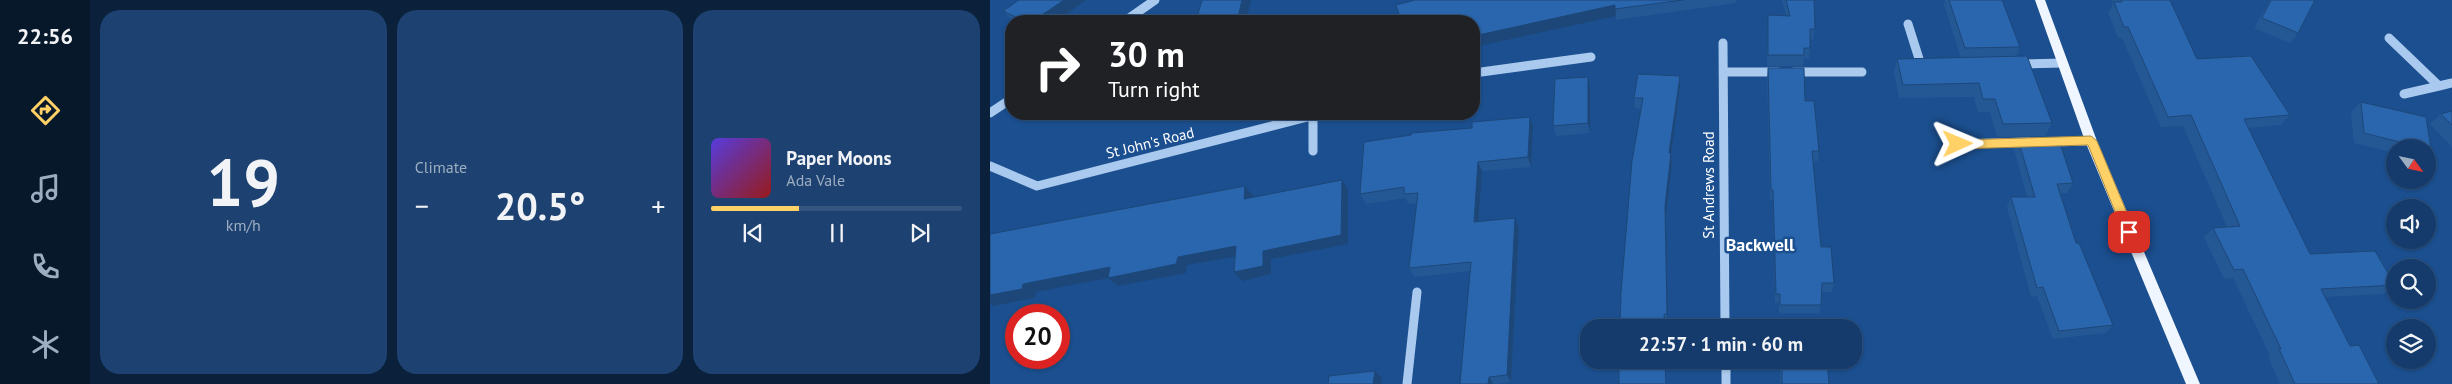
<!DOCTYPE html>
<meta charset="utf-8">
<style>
:root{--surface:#143b6b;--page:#1d4271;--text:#f1f3f6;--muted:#9dadc1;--line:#33557e;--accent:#ffd166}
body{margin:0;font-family:"PT Sans",sans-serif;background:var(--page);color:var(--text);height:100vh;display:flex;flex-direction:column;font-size:19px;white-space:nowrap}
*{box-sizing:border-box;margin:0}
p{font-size:16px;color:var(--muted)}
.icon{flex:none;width:28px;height:28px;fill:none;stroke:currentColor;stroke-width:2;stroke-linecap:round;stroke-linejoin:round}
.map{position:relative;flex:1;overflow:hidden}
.panel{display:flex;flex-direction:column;gap:10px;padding:10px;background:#0b203b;width:900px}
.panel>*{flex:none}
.banner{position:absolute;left:15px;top:15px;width:475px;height:105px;border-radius:20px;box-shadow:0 1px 4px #0004,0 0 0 1px var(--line);background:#202124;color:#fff;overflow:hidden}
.needle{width:32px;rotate:123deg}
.buttons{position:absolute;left:1396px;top:139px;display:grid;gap:10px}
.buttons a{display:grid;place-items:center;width:50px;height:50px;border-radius:50%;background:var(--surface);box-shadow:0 1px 4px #0004,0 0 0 1px var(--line);font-size:25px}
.speed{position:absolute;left:15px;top:304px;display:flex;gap:10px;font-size:25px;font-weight:700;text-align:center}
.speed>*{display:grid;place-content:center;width:65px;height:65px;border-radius:50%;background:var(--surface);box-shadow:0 1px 4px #0004,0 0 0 1px var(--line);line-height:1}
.speed .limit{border:8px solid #d22;background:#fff;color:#111}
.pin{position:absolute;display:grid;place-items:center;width:42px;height:42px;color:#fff;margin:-21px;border-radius:10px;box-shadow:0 2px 8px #0006}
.me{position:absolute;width:55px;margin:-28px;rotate:89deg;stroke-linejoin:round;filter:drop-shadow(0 0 4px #0008)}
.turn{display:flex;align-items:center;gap:18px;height:105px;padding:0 20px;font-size:22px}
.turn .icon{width:65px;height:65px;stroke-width:2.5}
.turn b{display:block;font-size:35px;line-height:42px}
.big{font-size:38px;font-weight:600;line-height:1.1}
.panel .tile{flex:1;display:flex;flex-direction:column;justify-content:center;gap:8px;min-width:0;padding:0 18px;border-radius:20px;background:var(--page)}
.panel .dial{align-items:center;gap:0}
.dial b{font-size:65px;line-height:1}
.song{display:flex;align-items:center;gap:15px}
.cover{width:60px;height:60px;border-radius:8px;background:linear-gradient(135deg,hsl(250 70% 55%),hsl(0 70% 35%))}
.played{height:5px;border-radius:2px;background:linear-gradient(90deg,var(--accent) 35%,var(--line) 35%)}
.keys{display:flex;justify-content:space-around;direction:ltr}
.heat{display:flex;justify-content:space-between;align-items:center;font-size:28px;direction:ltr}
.panel .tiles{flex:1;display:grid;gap:10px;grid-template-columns:repeat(3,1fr)}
.trip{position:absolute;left:590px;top:319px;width:282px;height:50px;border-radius:20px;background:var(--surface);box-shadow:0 1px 4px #0004,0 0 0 1px var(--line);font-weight:600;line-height:50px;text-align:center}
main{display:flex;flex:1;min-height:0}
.menu{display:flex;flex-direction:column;width:90px;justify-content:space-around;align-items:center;background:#08182b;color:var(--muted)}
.menu .icon{width:35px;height:35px}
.menu .current{color:var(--accent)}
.menu b{font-size:22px;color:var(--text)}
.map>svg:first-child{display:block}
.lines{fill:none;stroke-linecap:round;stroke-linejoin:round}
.minor{stroke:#a9c9ee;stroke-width:9}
.major{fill:#f0f6ff;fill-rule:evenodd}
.wall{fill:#245895}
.shaded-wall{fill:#1d4779}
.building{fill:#2a66ad;stroke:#1d4779}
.route{fill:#ffd166;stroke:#a68842}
.labels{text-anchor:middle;stroke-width:5;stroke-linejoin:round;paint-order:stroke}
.street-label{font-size:15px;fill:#fff;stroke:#1b4f8f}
.quarter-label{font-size:18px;font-weight:bold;fill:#fff;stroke:#1b4f8f}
</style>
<main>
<nav class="menu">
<b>22:56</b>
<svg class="icon current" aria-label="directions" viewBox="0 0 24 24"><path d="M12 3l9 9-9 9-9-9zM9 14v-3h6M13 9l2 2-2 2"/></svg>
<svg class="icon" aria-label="music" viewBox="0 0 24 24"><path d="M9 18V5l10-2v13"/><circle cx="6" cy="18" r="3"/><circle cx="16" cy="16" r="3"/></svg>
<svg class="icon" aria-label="phone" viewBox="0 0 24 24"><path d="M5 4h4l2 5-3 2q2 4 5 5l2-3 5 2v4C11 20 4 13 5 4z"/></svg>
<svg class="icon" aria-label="climate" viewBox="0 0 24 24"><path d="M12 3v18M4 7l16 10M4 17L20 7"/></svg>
</nav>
<section class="panel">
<div class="tiles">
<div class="tile dial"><b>19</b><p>km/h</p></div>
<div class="tile"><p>Climate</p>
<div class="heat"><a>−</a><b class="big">20.5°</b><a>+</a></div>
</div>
<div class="tile">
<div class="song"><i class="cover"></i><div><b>Paper Moons</b><p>Ada Vale</p></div></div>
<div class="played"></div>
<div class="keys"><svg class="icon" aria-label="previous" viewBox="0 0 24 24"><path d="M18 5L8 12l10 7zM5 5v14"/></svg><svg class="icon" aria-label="pause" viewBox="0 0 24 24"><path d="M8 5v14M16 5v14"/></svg><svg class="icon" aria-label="next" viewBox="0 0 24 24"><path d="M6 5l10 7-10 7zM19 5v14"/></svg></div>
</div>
</div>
</section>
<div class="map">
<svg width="1462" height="384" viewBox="0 0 1462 384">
<rect width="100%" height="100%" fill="#1b4f8f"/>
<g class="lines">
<path class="minor" d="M 135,21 L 165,0
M 918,24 L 931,65 L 935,65
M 1399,38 L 1449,86 L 1462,83
M 733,43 L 735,328
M 1028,64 L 1073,63
M 733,72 L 788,72
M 804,72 L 872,72
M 484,73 L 601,57
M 1414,94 L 1449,86
M 0,113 L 21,99
M 323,115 L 323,151
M 1059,142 L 1101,141
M 968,144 L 1039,142
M 0,166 L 47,186 L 329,114
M 736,360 L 736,384
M 417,384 L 427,292"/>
<path class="major" d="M 1045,0 L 1055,0 L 1107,141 L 1210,384 L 1196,384 L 1095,141 Z"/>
</g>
<path class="wall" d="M 29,0 L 96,0 L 67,21 L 23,21 L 13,11 Z
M 425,0 L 747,0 L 746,3 L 626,20 L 626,16 L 409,14 Z
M 792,0 L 824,0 L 825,29 L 823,40 L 820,40 L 820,48 L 819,59 L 814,58 L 813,66 L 777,66 L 778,15 L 796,15 Z
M 955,0 L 1012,0 L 1030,47 L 1026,57 L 1062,123 L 1055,136 L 1007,137 L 1000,112 L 988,112 L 984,97 L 909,98 L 904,72 L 907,59 L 971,58 L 954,5 Z
M 1122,0 L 1180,0 L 1207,59 L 1300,115 L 1291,125 L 1258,128 L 1320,254 L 1405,286 L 1393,294 L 1335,297 L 1360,346 L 1389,384 L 1290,384 L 1278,357 L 1280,356 L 1243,278 L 1234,279 L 1214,237 L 1223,228 L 1237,227 L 1193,126 L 1171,127 L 1132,38 L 1128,38 L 1118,13 L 1123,4 Z
M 1280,0 L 1325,0 L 1308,33 L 1300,43 L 1264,28 Z
M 778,68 L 815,101 L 829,151 L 828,161 L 823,161 L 831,247 L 844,283 L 842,292 L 831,292 L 831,305 L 829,313 L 789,313 L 789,302 L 785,302 L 783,200 L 780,200 L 777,78 Z
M 600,87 L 600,133 L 566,136 L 563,126 Z
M 690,87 L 681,153 L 682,163 L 676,216 L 678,323 L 675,323 L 642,161 L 651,109 L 645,108 L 644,98 Z
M 1371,102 L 1441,149 L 1438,152 L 1438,148 L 1405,148 L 1405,153 L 1364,143 L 1361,112 Z
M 1462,111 L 1462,147 L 1440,124 L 1451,114 Z
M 543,127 L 541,167 L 492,171 L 489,222 L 529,228 L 521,382 L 506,384 L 470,384 L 480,271 L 425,277 L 419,268 L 427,203 L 419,204 L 415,198 L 376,204 L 370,194 Z
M 1028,139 L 1083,183 L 1077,193 L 1070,193 L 1086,243 L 1123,325 L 1116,333 L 1063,339 L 1047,296 L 1041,297 L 1017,207 L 1021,197 L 1037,197 L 1024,149 Z
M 790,360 L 837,360 L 839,384 L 790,384 Z"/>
<path class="shaded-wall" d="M 74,0 L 96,0 L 67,21 L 43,21 Z
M 252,0 L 261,0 L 256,21 L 247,21 Z
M 625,5 L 626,16 L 484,47 L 484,36 Z
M 690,76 L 690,87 L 680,163 L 679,153 Z
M 598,77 L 600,87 L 600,133 L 598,123 Z
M 540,117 L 543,127 L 541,167 L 538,157 Z
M 681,153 L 682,163 L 676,216 L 678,323 L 677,314 L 675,206 Z
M 488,162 L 492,171 L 488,232 L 484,222 Z
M 352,180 L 358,189 L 358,244 L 281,259 L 281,274 L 253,281 L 244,272 Z
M 255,186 L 263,196 L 262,208 L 254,199 Z
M 525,218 L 529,228 L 521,382 L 517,375 Z
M 246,246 L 255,255 L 197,265 L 196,273 L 128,286 L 118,278 L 46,292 L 44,298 L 3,306 L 0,304 L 0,295 L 33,284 L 120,267 Z
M 675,360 L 676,360 L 676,384 Z
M 385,371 L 392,379 L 391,384 L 383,384 Z
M 499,377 L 503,384 L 498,384 Z"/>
<path class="building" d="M 29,0 L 74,0 L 43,21 L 34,21 L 13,11 Z
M 212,0 L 252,0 L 247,21 L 206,21 Z
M 425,0 L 693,0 L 625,9 L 625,5 L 484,36 L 484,21 L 402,21 L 400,16 L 409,14 L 406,5 Z
M 796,0 L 824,0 L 825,29 L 820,29 L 820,48 L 814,48 L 814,55 L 778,55 L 778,15 L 800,16 Z
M 959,0 L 1012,0 L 1030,47 L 975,48 Z
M 1131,0 L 1180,0 L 1207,59 L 1261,56 L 1300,115 L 1254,119 L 1320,254 L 1385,251 L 1405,285 L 1331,289 L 1360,346 L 1369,345 L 1389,384 L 1305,384 L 1289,349 L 1291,349 L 1253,269 L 1244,270 L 1223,228 L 1250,226 L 1201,115 L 1178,117 L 1138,27 L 1134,27 L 1124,2 L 1132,2 Z
M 1281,0 L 1325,0 L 1308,33 L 1272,18 Z
M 1037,56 L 1062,123 L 1013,124 L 1005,99 L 993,99 L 989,83 L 913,85 L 907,59 Z
M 778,68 L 814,68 L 815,101 L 824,101 L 829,151 L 822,151 L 831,247 L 841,247 L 844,283 L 832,283 L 831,305 L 790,305 L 790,294 L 786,294 L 783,190 L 781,190 Z
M 648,74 L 690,76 L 679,153 L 681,153 L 675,206 L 677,314 L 674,314 L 675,328 L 630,328 L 631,293 L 642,161 L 653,98 L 644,98 Z
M 598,77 L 598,123 L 563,126 L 565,79 Z
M 1371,102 L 1436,117 L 1441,149 L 1438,148 L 1434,148 L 1374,133 Z
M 1462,111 L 1462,125 L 1451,114 Z
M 540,117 L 538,157 L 488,162 L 484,222 L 525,218 L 517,375 L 499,377 L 498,384 L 470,384 L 481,262 L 419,268 L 428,193 L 414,194 L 414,187 L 370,194 L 374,142 L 421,135 L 422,133 L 482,128 L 482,122 Z
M 1065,138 L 1069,140 L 1083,183 L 1067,184 L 1086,243 L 1089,243 L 1123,325 L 1069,331 L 1053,287 L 1047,288 L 1021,197 L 1045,197 L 1028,139 Z
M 352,180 L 351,235 L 273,251 L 273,266 L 244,272 L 246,246 L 188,257 L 186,264 L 118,278 L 120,267 L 33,284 L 32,289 L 0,295 L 0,234 L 255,186 L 254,199 Z
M 629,360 L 675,360 L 676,384 L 629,384 Z
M 792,360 L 837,360 L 839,384 L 792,384 Z
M 385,371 L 383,384 L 338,384 L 339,376 Z"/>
<path class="route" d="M 1101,136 L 1107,141 L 1145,232 L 1144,236 L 1135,236 L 1098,145 L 968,149 L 962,144 L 968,140 Z"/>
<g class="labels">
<g class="street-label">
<text transform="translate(160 143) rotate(-14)" y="5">St John's Road</text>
<text transform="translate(719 185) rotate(-90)" y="5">St Andrews Road</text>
</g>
<g class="quarter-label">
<text x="770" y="251">Backwell</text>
</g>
</g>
</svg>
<div class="buttons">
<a><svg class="needle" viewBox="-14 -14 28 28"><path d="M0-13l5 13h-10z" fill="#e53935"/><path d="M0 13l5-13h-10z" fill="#9dadc1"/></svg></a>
<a><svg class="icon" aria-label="sound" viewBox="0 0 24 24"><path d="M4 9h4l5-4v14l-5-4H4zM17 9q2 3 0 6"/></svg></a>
<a><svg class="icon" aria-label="search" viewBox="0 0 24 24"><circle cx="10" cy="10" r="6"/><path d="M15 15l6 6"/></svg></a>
<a><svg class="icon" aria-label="layers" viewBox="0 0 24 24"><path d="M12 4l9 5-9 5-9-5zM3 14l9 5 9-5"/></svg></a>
</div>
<div class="speed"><div class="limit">20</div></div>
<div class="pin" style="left:1139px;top:232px;background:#d93025"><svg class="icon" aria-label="arrive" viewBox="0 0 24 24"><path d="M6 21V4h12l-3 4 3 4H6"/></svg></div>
<svg class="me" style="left:968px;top:144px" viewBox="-20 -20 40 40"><path d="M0-17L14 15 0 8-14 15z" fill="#ffd166" stroke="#fff" stroke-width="4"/></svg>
<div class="trip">22:57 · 1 min · 60 m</div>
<div class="banner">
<div class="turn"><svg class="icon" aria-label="right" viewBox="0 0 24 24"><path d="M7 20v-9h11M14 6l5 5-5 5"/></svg><div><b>30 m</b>Turn right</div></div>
</div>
</div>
</main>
